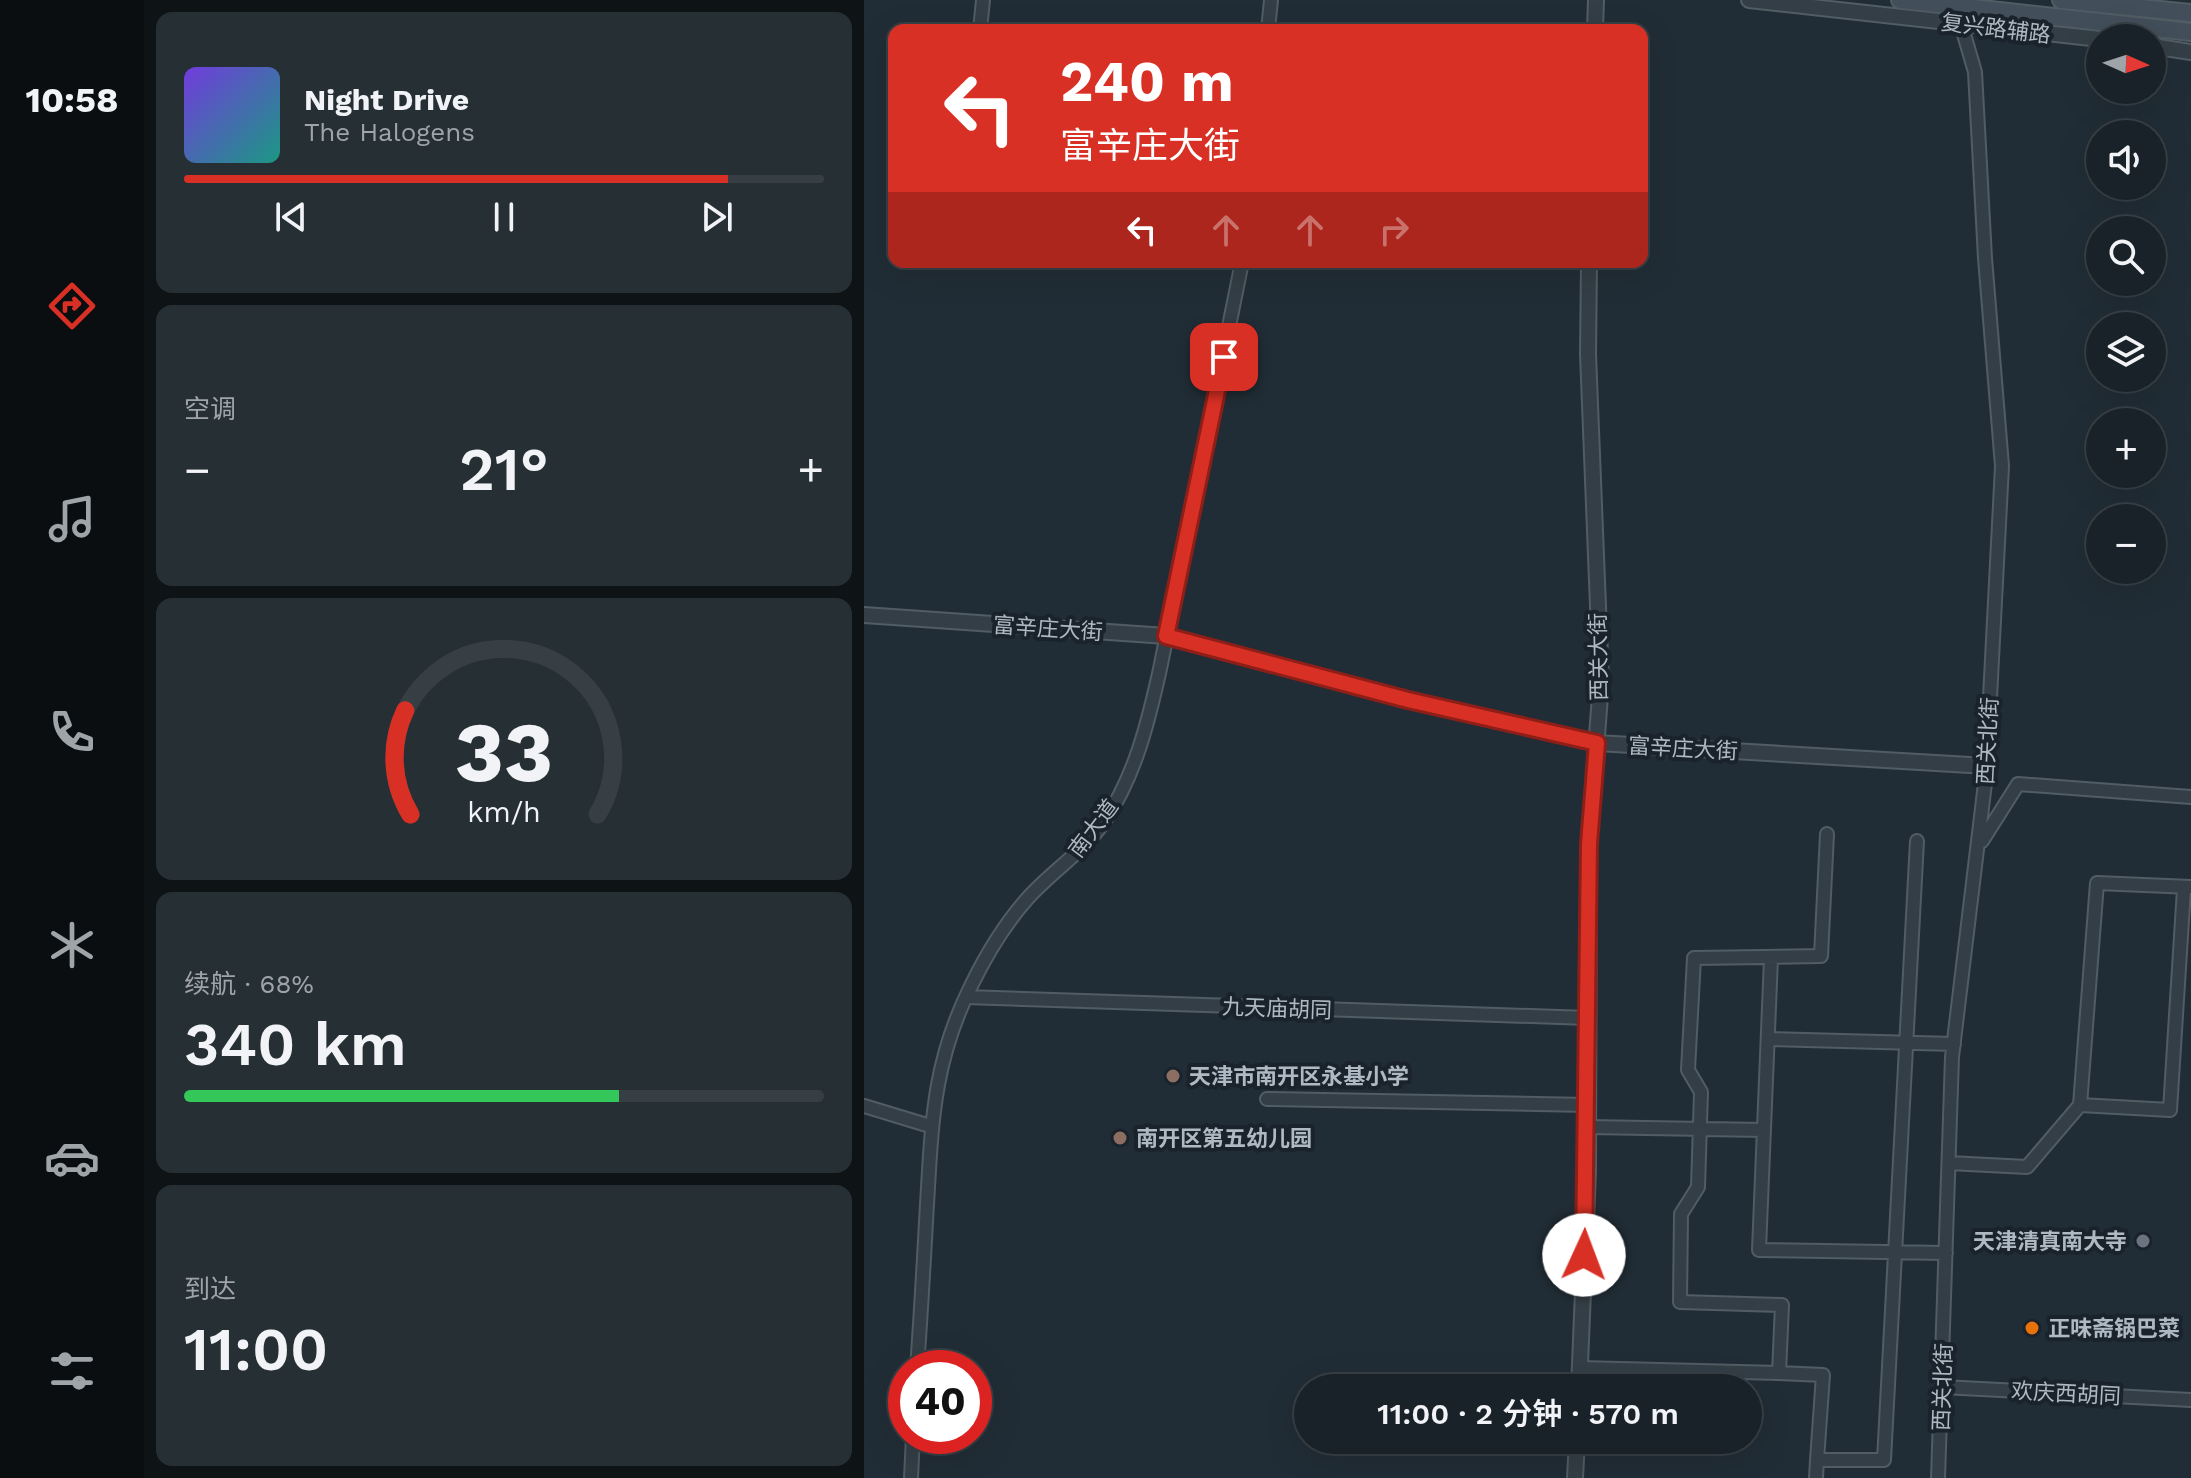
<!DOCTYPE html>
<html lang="zh">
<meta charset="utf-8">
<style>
:root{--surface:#192228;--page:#262f34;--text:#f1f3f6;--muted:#9fa4a8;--line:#373f45;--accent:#d93025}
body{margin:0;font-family:"Work Sans","Noto Sans SC",sans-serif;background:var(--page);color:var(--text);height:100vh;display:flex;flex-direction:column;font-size:30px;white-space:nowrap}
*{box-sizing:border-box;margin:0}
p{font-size:26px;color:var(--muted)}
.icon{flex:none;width:44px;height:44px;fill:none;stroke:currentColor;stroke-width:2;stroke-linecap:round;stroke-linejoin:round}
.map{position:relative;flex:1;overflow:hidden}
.sheet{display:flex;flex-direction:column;gap:12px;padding:12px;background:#0e1316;width:720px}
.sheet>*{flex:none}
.banner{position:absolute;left:24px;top:24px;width:760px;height:244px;border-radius:16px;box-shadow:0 8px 32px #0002,0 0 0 2px var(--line);background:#d93025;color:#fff;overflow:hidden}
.needle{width:52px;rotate:93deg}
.fabs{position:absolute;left:1222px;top:24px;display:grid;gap:16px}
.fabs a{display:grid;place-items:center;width:80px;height:80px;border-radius:50%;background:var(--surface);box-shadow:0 8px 32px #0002,0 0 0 2px var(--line);font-size:40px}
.speed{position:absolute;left:24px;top:1350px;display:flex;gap:16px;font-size:40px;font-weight:700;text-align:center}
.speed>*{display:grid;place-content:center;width:104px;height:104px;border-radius:50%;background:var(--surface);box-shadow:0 8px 32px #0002,0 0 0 2px var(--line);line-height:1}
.speed .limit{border:12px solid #d22;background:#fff;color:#111}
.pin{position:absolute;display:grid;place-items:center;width:68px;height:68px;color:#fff;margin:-34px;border-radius:16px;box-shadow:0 4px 12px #0006}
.me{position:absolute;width:88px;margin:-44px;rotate:2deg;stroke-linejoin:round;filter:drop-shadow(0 0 6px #0008)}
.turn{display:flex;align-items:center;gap:28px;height:168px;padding:0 40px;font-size:36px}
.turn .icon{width:104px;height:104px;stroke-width:2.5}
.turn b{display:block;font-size:56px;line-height:68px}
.lanes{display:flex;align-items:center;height:76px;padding:0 40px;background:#0003;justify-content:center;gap:40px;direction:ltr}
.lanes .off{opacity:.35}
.big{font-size:60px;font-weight:600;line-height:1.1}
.sheet .card{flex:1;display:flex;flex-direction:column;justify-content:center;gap:12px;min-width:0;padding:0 28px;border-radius:16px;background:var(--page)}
.sheet .dial{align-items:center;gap:0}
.dial svg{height:208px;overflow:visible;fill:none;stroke:var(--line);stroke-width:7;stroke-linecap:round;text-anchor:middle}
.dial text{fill:var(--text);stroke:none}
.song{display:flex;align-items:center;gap:24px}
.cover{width:96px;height:96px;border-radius:12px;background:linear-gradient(135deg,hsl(260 70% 55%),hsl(170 70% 35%))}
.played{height:8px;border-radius:4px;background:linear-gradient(90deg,var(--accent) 85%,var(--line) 85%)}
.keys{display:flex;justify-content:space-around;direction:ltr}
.heat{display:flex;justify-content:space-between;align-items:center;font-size:44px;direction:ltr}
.charge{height:12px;border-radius:6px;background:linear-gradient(90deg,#34c759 68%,var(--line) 0)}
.trip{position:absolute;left:430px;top:1374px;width:468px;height:80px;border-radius:40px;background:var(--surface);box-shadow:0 8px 32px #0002,0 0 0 2px var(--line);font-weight:600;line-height:80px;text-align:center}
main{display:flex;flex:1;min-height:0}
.tab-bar{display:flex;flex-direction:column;width:144px;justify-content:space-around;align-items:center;background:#0a0e10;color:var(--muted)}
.tab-bar .icon{width:56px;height:56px}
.tab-bar .current{color:var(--accent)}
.tab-bar b{font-size:36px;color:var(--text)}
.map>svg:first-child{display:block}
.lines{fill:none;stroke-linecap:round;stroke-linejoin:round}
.minor-casing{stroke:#515c64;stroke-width:16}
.tertiary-casing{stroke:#515c64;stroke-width:18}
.secondary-casing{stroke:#515c64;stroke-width:20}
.minor{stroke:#343e46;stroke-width:12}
.tertiary{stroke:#343e46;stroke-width:14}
.secondary{stroke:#424e59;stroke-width:16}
.route-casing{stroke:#8d1f18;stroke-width:20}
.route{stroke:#d93025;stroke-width:14}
.education-dot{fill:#8d6e63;stroke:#1a232b;stroke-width:3}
.worship-dot{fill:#6b7280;stroke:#1a232b;stroke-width:3}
.food-dot{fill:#e8710a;stroke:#1a232b;stroke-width:3}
.labels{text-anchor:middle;stroke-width:8;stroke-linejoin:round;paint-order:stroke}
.street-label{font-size:22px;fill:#aeb9c3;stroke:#1a232b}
.poi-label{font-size:22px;font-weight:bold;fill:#aeb9c3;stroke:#1a232b;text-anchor:start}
</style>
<main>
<nav class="tab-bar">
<b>10:58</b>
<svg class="icon current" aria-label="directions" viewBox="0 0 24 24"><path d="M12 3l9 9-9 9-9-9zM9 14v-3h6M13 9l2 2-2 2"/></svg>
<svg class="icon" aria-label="music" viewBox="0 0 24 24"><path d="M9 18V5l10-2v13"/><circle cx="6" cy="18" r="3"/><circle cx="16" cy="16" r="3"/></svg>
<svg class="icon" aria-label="phone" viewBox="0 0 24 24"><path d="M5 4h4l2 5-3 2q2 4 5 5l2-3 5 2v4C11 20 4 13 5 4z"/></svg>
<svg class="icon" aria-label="climate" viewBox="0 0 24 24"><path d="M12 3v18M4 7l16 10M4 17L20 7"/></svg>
<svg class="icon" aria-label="car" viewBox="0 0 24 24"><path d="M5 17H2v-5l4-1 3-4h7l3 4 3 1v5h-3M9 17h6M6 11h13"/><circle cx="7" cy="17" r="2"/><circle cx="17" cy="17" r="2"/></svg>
<svg class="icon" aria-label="filters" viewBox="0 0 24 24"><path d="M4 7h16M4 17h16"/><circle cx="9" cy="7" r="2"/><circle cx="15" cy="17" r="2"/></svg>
</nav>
<section class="sheet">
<div class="card">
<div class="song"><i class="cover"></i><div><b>Night Drive</b><p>The Halogens</p></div></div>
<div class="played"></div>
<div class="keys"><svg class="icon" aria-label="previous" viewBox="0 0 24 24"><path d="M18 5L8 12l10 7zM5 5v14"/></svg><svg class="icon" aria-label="pause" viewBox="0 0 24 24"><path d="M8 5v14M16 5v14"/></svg><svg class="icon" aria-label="next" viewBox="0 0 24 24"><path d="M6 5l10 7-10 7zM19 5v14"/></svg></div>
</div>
<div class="card"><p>空调</p>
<div class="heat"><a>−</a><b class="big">21°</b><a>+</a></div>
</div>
<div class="card dial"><svg viewBox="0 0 100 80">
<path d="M14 69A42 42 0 1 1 86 69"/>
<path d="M14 69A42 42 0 0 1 12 29" stroke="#d93025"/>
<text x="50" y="56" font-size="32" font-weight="700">33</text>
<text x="50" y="72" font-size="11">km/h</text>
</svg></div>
<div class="card"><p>续航 · 68%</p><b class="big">340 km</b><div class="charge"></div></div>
<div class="card"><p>到达</p><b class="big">11:00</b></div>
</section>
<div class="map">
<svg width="1327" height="1478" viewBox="0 0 1327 1478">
<rect width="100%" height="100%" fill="#212d36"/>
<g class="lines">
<g class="minor-casing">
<path id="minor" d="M 116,30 L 119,0
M 404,30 L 407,0
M 1118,841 L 1154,784 L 1327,797
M 907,958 L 895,1250 L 1082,1253
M 102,997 L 724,1018
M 904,1039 L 1090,1044
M 403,1099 L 725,1105
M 1216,1105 L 1306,1110 L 1320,889
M 0,1106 L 66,1126
M 724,1127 L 900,1130
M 1085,1163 L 1163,1167 L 1216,1105 L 1233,883 L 1327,887
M 53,1368 C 57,1313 60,1259 63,1204 C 68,1122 69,1062 107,986 C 122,955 140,925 163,899 C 187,872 218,853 240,822 C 271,776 284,723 296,669 L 378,262
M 716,1368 L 915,1373
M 1078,1387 L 1327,1400
M 953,1460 L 959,1375 L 915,1373 L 918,1305 L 816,1302 L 817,1214 L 834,1187 L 837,1092 L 824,1070 L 830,958 L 957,956 L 963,834
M 47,1478 L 49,1436
M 952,1478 L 953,1460 L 1020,1460 L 1053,841
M 1074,1478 L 1088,1057 L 1122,775 L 1138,466 L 1121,258 L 1111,72 L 1090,0"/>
</g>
<g class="tertiary-casing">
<path id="tertiary" d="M 885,0 L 1236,39
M 731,30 L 732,0
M 1288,46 L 1327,52
M 0,615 L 302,636 L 544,700 L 733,743 L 1123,766
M 715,1388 L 724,1171 L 725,844 L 737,682 L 724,354 L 725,262
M 711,1478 L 713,1440"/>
</g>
<g class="secondary-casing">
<path id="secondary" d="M 1036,0 L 1327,32
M 1197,0 L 1327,13"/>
</g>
<use href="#minor" class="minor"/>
<use href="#tertiary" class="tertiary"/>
<use href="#secondary" class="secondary"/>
</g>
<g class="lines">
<g class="route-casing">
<path id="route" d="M 360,357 L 302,636 L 544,700 L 733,743 L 725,844 L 720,1255"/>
</g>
<use href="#route" class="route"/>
</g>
<g class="education-dot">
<circle cx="309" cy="1076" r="8"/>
<circle cx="256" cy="1138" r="8"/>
</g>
<circle class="worship-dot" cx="1279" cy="1241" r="8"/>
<circle class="food-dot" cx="1168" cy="1328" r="8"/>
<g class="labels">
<g class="street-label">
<text transform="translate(1132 28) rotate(7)" y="8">复兴路辅路</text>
<text transform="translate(184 628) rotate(4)" y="8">富辛庄大街</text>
<text transform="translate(734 657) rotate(-91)" y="8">西关大街</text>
<text transform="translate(1123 741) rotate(-87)" y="8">西关北街</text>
<text transform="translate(819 748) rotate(3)" y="8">富辛庄大街</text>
<text transform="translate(229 828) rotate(-53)" y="8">南大道</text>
<text transform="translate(413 1008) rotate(2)" y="8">九天庙胡同</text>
<text transform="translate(1078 1387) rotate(-88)" y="8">西关北街</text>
<text transform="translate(1202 1393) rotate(3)" y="8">欢庆西胡同</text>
</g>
<g class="poi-label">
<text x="325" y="1084">天津市南开区永基小学</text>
<text x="272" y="1146">南开区第五幼儿园</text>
<text x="1263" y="1249" text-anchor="end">天津清真南大寺</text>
<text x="1184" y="1336">正味斋锅巴菜</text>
</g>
</g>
</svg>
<div class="fabs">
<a><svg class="needle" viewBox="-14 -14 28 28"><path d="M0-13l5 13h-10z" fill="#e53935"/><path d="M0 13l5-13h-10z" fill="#9fa4a8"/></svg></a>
<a><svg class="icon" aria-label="sound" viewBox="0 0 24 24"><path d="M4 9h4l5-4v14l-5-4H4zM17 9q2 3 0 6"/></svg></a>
<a><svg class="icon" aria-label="search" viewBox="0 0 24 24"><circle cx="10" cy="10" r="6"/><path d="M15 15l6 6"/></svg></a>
<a><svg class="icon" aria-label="layers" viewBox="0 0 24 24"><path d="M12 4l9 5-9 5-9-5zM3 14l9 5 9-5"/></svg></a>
<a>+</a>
<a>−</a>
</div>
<div class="speed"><div class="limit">40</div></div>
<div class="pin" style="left:360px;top:357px;background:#d93025"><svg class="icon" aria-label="arrive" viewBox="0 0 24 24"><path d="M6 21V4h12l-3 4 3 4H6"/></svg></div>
<svg class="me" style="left:720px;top:1255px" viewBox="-20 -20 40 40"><circle r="19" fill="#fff"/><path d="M0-13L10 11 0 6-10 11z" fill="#d93025"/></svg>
<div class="trip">11:00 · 2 分钟 · 570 m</div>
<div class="banner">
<div class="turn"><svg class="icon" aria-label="left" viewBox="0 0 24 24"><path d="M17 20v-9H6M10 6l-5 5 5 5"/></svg><div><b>240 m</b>富辛庄大街</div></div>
<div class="lanes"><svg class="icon" aria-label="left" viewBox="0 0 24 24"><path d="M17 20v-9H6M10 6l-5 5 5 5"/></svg><svg class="icon off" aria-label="ahead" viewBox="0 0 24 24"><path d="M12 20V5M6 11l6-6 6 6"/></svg><svg class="icon off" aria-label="ahead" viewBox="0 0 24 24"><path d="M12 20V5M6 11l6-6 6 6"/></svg><svg class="icon off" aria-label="right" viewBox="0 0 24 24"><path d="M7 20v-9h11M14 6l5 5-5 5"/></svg></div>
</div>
</div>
</main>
